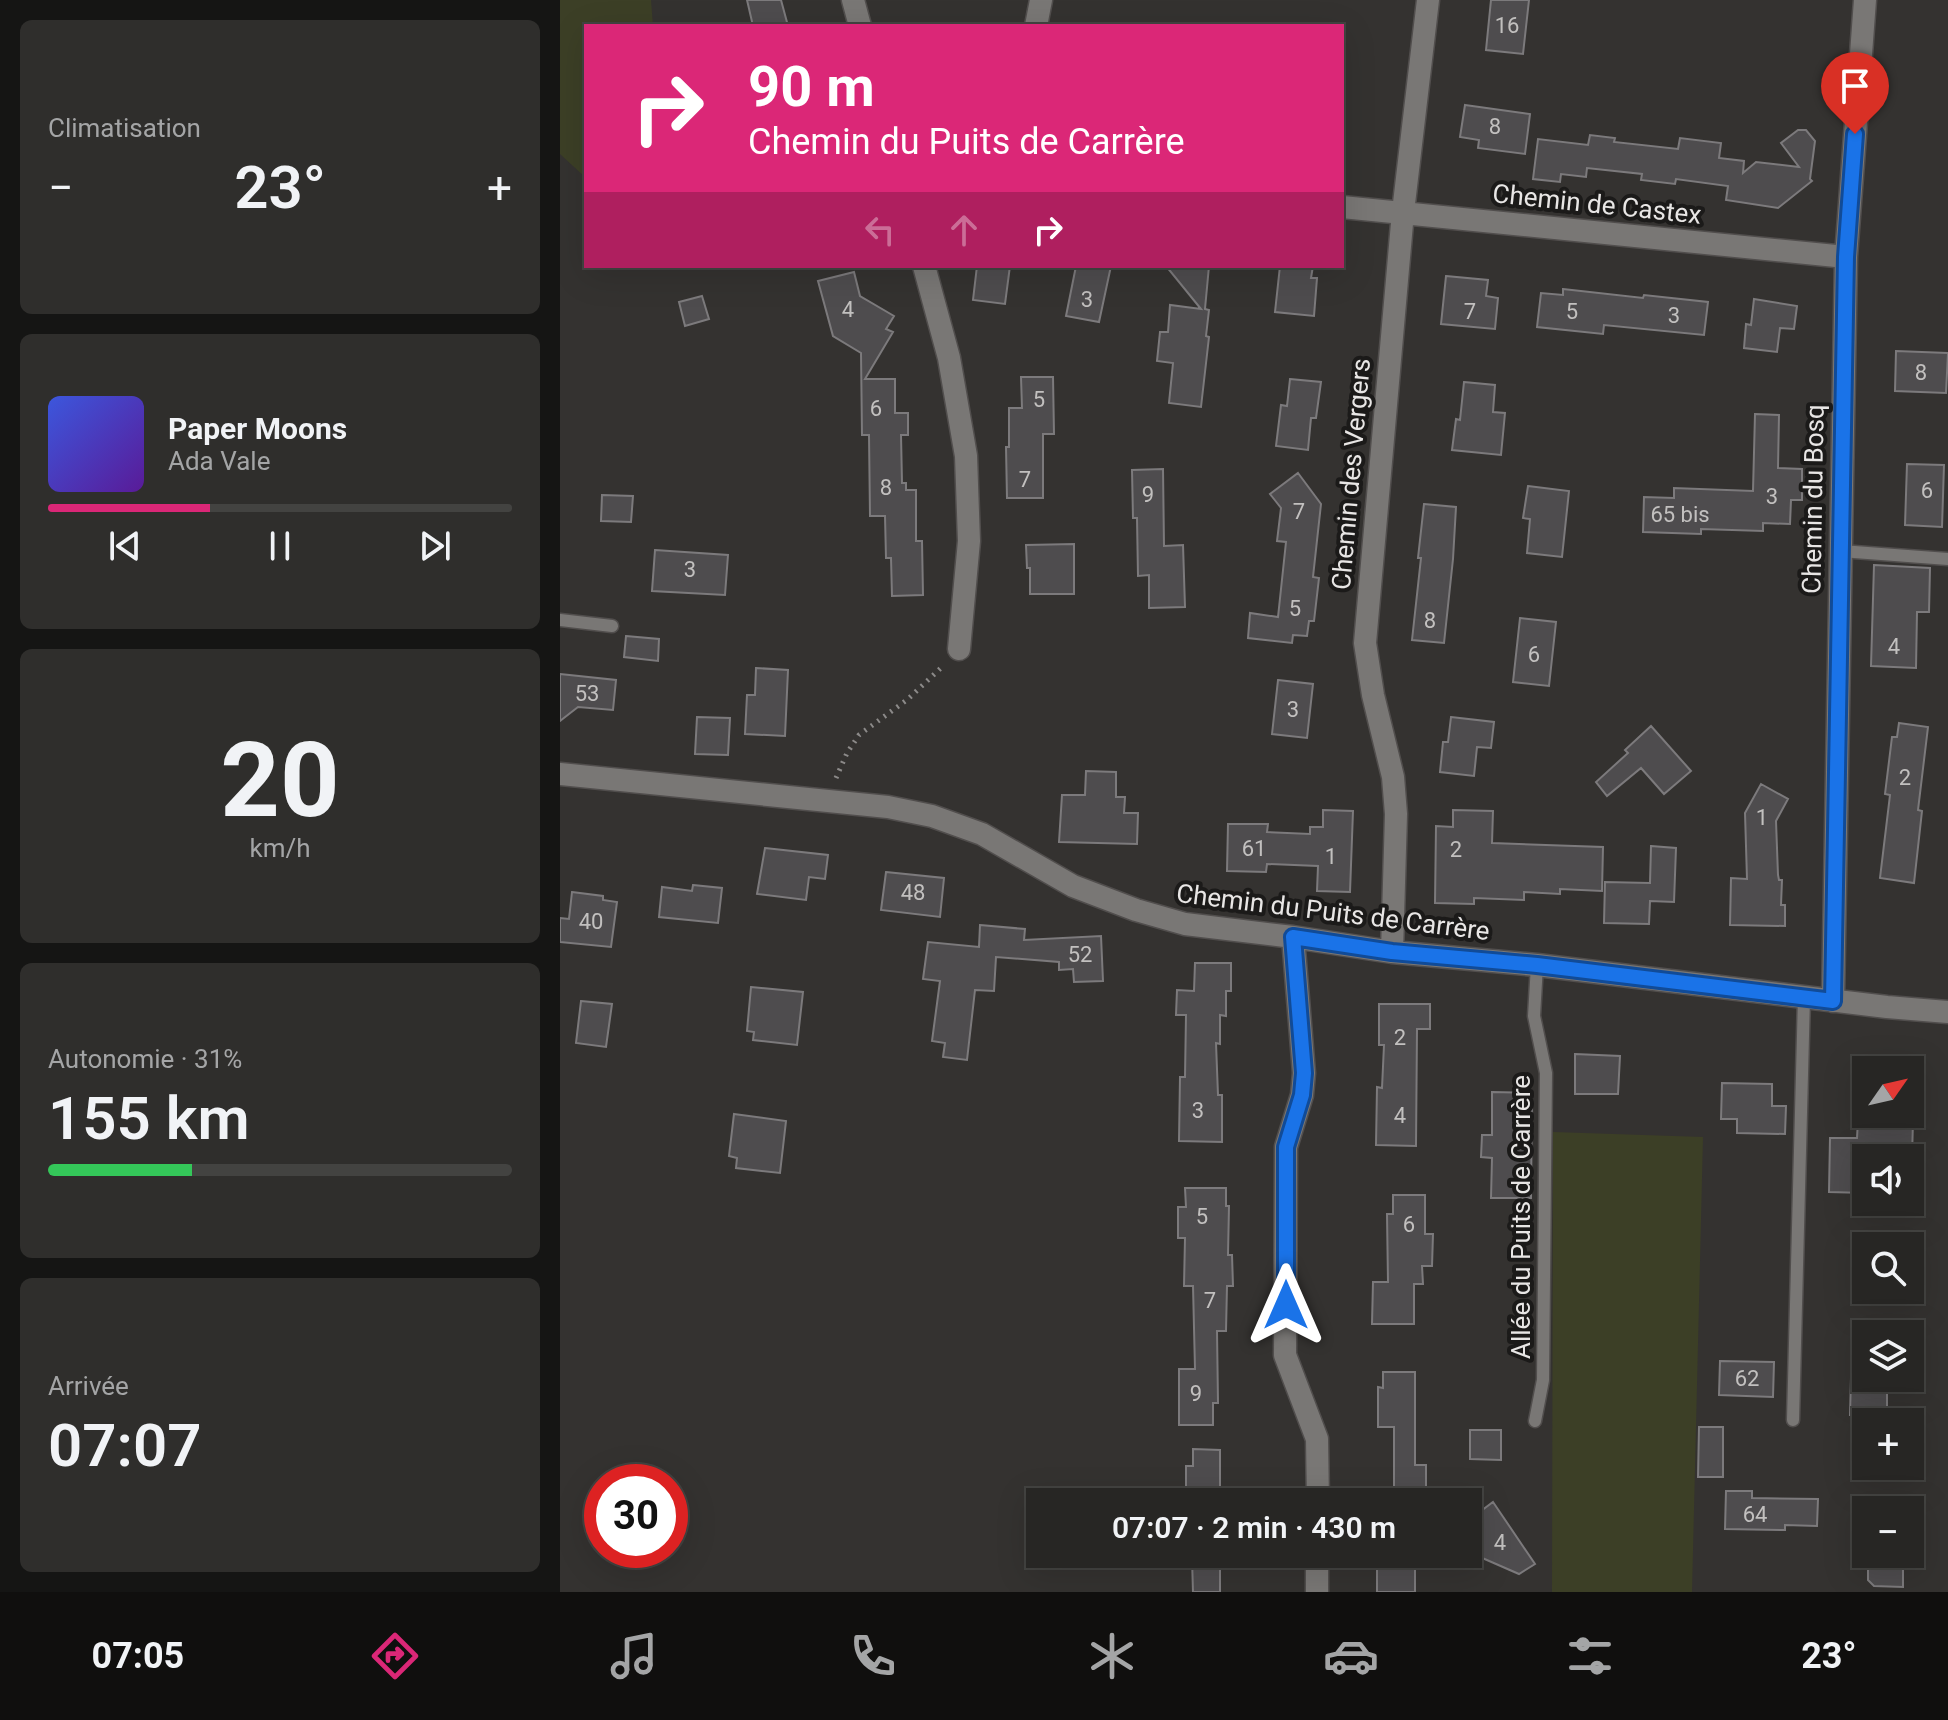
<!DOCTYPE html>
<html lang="fr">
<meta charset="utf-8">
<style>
:root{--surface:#272624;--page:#2f2e2c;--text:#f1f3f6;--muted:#a4a5a6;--line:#434341;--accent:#db2777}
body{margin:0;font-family:Roboto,sans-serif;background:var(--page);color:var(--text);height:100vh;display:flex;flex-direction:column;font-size:30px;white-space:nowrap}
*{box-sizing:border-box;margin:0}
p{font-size:26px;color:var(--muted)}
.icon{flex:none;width:44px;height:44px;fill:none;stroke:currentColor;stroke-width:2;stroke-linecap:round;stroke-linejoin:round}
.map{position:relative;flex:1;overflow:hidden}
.panel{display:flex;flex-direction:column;gap:20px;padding:20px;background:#151514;width:560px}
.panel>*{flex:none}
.guide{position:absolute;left:24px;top:24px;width:760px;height:244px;border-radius:0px;box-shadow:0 8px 32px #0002,0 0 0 2px var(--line);background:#db2777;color:#fff;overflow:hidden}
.needle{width:52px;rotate:56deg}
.tools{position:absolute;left:1292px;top:1056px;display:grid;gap:16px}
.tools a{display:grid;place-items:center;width:72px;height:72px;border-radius:0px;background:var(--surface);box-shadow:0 8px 32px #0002,0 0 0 2px var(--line);font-size:40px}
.speed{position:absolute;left:24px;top:1464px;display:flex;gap:16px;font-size:40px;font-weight:700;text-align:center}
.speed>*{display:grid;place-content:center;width:104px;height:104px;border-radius:50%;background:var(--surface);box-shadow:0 8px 32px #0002,0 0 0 2px var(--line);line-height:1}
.speed .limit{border:12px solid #d22;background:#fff;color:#111}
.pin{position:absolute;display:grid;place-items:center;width:68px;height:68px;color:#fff;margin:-82px -34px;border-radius:50% 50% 50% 0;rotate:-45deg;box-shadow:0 0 8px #0007}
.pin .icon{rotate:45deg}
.me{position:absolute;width:88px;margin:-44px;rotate:0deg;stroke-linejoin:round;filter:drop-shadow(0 0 6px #0008)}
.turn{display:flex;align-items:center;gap:28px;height:168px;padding:0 32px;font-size:36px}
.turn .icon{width:104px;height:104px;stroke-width:2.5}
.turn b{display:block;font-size:56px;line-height:68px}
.lanes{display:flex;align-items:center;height:76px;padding:0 32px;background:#0003;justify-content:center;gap:40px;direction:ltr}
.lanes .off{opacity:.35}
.big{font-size:60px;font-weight:600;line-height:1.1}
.panel .tile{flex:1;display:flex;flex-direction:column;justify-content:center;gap:12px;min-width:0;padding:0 28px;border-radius:12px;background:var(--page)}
.panel .dial{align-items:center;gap:0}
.dial b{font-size:104px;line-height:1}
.song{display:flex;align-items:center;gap:24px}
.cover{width:96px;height:96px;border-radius:12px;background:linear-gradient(135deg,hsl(230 70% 55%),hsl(270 70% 35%))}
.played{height:8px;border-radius:4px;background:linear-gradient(90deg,var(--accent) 35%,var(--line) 35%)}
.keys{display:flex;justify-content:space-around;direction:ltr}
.heat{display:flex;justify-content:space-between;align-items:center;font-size:44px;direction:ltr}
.charge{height:12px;border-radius:6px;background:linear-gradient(90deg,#34c759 31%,var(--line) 0)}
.trip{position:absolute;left:466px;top:1488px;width:456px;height:80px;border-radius:0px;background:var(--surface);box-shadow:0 8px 32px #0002,0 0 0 2px var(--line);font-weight:600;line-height:80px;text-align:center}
.tab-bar{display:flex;height:128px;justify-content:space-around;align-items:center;background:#100f0e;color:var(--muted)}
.tab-bar .icon{width:56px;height:56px}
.tab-bar .selected{color:var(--accent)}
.tab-bar b{font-size:36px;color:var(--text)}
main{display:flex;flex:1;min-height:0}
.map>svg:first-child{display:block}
.green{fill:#3c3f26}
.building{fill:#4e4c4e;stroke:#7c7a7c;stroke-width:2}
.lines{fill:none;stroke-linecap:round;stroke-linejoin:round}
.service-casing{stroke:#514e4d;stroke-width:15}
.minor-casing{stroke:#514e4d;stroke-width:25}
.path{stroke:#8c8a89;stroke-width:5;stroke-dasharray:2 6;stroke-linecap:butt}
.service{stroke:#797775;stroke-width:12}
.minor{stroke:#797775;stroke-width:22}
.route-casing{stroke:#114b97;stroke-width:20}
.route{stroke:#1a73e8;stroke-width:14}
.labels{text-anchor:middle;stroke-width:8;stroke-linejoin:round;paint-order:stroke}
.number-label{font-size:22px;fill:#c2c0bf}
.street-label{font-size:26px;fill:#e8e6e5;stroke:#1b1a19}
</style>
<main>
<section class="panel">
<div class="tile"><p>Climatisation</p>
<div class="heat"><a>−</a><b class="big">23°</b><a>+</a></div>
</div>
<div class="tile">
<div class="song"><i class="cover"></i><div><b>Paper Moons</b><p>Ada Vale</p></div></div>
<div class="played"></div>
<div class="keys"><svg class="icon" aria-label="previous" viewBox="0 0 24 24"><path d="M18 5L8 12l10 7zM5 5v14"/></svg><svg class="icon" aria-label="pause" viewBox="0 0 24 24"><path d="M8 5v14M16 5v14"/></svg><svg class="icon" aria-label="next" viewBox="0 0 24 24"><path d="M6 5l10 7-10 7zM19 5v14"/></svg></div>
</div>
<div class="tile dial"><b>20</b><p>km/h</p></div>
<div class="tile"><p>Autonomie · 31%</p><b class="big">155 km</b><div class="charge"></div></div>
<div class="tile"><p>Arrivée</p><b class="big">07:07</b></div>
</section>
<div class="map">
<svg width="1388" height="1592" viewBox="0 0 1388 1592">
<rect width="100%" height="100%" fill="#343230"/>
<path class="green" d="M 0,0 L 91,0 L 93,26 L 26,26 L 26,178 L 0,154 Z
M 993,1132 L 1143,1137 L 1132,1592 L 992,1592 Z"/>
<path class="building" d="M 187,0 L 221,0 L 228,26 L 193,26 Z
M 931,0 L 969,0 L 963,54 L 926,50 Z
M 905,105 L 970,114 L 965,154 L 918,148 L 919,140 L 900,137 Z
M 1238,130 L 1246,130 L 1255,141 L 1250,179 L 1252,181 L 1218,208 L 1166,200 L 1168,186 L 1116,179 L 1115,184 L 1081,180 L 1082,174 L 1027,168 L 1026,177 L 1001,174 L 1000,182 L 973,179 L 978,139 L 1028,145 L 1030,135 L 1055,138 L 1054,142 L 1118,149 L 1120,138 L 1161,143 L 1159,158 L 1184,161 L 1183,173 L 1196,162 L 1239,167 L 1221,143 Z
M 417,266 L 450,266 L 445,304 L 413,300 Z
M 516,266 L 551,266 L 539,322 L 506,316 Z
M 606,266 L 649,266 L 645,309 L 649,310 L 646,336 L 649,337 L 641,407 L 609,403 L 613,363 L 597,361 L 600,332 L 608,332 L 610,305 L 641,309 Z
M 720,266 L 753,266 L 751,278 L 757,278 L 754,316 L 715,312 Z
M 294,272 L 300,296 L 334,316 L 326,329 L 333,332 L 305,379 L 335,379 L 335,413 L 348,413 L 348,435 L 341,435 L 342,483 L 346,483 L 346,490 L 356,490 L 356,541 L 362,541 L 363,595 L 332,596 L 331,558 L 326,558 L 325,516 L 310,516 L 309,435 L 302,435 L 301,353 L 273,336 L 258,281 Z
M 886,276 L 928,280 L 926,296 L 938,298 L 935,329 L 881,324 Z
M 1003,289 L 1083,298 L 1084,295 L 1148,302 L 1144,335 L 1044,325 L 1043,334 L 977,327 L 981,293 L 1003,295 Z
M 142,296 L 149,319 L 125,326 L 119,302 Z
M 1194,299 L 1237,306 L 1234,329 L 1220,328 L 1217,352 L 1184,348 L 1186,324 L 1191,325 Z
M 1336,351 L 1388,353 L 1386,393 L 1335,391 Z
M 461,377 L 493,377 L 494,434 L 483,434 L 483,498 L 447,498 L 446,447 L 449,447 L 449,408 L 462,408 Z
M 730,379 L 761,382 L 756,418 L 751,418 L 748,450 L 716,446 L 721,405 L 727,406 Z
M 904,382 L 935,385 L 933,412 L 945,413 L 941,455 L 892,450 L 896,419 L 900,420 Z
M 1195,414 L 1219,415 L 1218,468 L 1242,469 L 1242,500 L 1231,500 L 1230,524 L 1203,523 L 1203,531 L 1141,529 L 1141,534 L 1083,532 L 1084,497 L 1114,498 L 1114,488 L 1193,491 Z
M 1347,464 L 1384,465 L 1382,527 L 1345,525 Z
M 603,469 L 604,546 L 623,545 L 625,607 L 589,608 L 589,575 L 578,576 L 577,518 L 573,518 L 572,470 Z
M 738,473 L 761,504 L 753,577 L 759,578 L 754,621 L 749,621 L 747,636 L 733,635 L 732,643 L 688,638 L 690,613 L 718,617 L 726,542 L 717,541 L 721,508 L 710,494 Z
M 968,486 L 1009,491 L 1002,557 L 967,553 L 970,519 L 963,518 Z
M 42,495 L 73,496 L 71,522 L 41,521 Z
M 864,504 L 896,507 L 893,559 L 884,643 L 852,640 L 861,558 L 858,558 Z
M 514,544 L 514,594 L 470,594 L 470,568 L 467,568 L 466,545 Z
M 95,550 L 168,555 L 165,595 L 92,591 Z
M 1314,565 L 1370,568 L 1369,612 L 1357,612 L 1356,668 L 1311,666 Z
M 960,618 L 996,622 L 989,686 L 953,682 Z
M 66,636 L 99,639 L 98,661 L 64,657 Z
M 196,668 L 228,670 L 225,736 L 185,734 L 187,695 L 195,695 Z
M 0,674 L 56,680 L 53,710 L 18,707 L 0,721 Z
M 718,680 L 753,684 L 747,738 L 712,734 Z
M 137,717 L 170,718 L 168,755 L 135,754 Z
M 891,717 L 934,722 L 931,748 L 917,747 L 914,776 L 880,772 L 883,742 L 888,742 Z
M 1339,723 L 1368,727 L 1358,810 L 1362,811 L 1354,883 L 1320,878 L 1330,795 L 1325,794 L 1332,737 L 1337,737 Z
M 1091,726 L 1131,771 L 1104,794 L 1081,768 L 1047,796 L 1036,782 L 1068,753 L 1065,750 Z
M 526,771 L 556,772 L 556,797 L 565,797 L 564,813 L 578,813 L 577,844 L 499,842 L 502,795 L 525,795 Z
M 1201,784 L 1228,799 L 1216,821 L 1218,875 L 1219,880 L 1222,880 L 1221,905 L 1225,905 L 1225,926 L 1170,925 L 1171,878 L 1187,879 L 1185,813 Z
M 763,810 L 793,811 L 790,892 L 757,891 L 758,866 L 707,864 L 706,872 L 667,871 L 668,824 L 708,824 L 707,832 L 750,834 L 750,827 L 763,827 Z
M 893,810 L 933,811 L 932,843 L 1043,847 L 1042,891 L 1000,889 L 1000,894 L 964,892 L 964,900 L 914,898 L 914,904 L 875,903 L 876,826 L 893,827 Z
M 1091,846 L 1116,848 L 1114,902 L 1090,901 L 1089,924 L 1044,923 L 1045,882 L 1090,883 Z
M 205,848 L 268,855 L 265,879 L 249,877 L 246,900 L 197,894 Z
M 326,872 L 384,878 L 380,917 L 321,910 Z
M 133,885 L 162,888 L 158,923 L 99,917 L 102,887 L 132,891 Z
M 12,892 L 43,896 L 43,900 L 57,902 L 51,947 L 0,942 L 0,918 L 9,919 Z
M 420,925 L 465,929 L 464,940 L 541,936 L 543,981 L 514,982 L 513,969 L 499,970 L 499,962 L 436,957 L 434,991 L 415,990 L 407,1060 L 383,1057 L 385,1043 L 372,1041 L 380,981 L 363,979 L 368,942 L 419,947 Z
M 635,963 L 671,963 L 671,991 L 666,991 L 666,1016 L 660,1015 L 660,1044 L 656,1043 L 658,1095 L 662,1095 L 662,1142 L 619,1141 L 620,1077 L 625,1077 L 626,1015 L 616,1015 L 617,990 L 634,991 Z
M 191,987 L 243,992 L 237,1045 L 193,1040 L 194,1032 L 187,1031 Z
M 21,1001 L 52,1004 L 46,1047 L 16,1043 Z
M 819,1004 L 870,1004 L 870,1029 L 857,1029 L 856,1146 L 816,1145 L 817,1087 L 822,1088 L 824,1045 L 819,1045 Z
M 1015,1054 L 1060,1056 L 1058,1094 L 1015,1094 Z
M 1162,1083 L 1212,1084 L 1212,1106 L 1226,1106 L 1225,1134 L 1177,1133 L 1177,1119 L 1161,1119 Z
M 932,1092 L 972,1093 L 971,1198 L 931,1198 L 932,1158 L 921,1157 L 922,1135 L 932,1135 Z
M 174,1114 L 226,1121 L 220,1173 L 176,1168 L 177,1158 L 169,1156 Z
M 1298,1120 L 1353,1121 L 1352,1157 L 1306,1158 L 1306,1193 L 1269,1192 L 1270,1138 L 1297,1138 Z
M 625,1188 L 666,1188 L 666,1206 L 669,1206 L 668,1255 L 672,1255 L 673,1286 L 667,1286 L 666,1331 L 657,1331 L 658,1403 L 653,1403 L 653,1425 L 619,1425 L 619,1369 L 635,1369 L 633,1286 L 624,1286 L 625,1238 L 618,1238 L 618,1207 L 626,1207 Z
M 833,1195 L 865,1195 L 865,1234 L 873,1234 L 872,1266 L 862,1266 L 863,1284 L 854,1284 L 854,1324 L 812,1324 L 813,1282 L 828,1282 L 827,1214 L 833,1214 Z
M 1160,1361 L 1214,1362 L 1213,1397 L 1159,1395 Z
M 823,1372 L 855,1372 L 855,1465 L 866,1465 L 866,1502 L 834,1502 L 834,1427 L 818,1427 L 818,1387 L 823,1388 Z
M 1291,1378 L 1327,1378 L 1327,1416 L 1290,1415 Z
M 1139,1427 L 1163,1427 L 1163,1477 L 1138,1477 Z
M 910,1430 L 941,1430 L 941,1460 L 910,1459 Z
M 633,1449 L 660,1450 L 660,1502 L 629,1502 L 630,1489 L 626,1489 L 626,1466 L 633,1466 Z
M 1166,1491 L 1192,1491 L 1192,1498 L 1258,1499 L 1257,1526 L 1225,1525 L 1225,1530 L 1165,1529 Z
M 933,1502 L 975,1564 L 959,1574 L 920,1557 L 917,1514 Z
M 1308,1554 L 1343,1554 L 1343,1587 L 1314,1586 L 1308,1580 Z
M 817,1556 L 855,1556 L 855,1592 L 817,1592 Z
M 632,1559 L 660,1559 L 660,1592 L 633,1592 Z"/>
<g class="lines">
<g class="service-casing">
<path id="service" d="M 1281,551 L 1388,559
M 0,620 L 52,626
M 1233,1420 L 1244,997
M 975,1421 L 983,1380 L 986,1073 L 974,1016 L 977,965"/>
</g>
<g class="minor-casing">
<path id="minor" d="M 293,0 L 300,26
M 476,26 L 481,0
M 782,207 L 1286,257
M 364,266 L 389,358 L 406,456 L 409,541 L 399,649
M 0,774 L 328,807 L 372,816 L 422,834 L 513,886 L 576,910 L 625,924 L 733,937 L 832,952 L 977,965 L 1327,1007 L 1388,1012
M 733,937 L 744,1073 L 742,1095 L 726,1147 L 725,1355 L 757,1439 L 758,1502
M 832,952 L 836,814 L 833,777 L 813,695 L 805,643 L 843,212 L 868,0
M 1273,1001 L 1286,257 L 1305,0
M 757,1592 L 757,1554"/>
</g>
<path class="path" d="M 276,778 L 287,753 L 299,735 L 348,699 L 383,666"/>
<use href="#service" class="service"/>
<use href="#minor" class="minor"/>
</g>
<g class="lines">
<g class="route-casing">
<path id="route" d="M 726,1305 L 726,1147 L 742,1095 L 744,1073 L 733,937 L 832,952 L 977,965 L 1273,1001 L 1286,257 L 1295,134"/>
</g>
<use href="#route" class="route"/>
</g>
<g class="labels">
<g class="number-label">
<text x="947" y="33">16</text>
<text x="935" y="134">8</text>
<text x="527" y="307">3</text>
<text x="288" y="317">4</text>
<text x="910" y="319">7</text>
<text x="1012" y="319">5</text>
<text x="1114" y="323">3</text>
<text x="1361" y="380">8</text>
<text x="479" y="407">5</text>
<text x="316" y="416">6</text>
<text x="465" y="487">7</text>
<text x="326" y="495">8</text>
<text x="1367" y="498">6</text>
<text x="588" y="502">9</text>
<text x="1212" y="504">3</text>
<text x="739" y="519">7</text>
<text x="1120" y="522">65 bis</text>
<text x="130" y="577">3</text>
<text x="735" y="616">5</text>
<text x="870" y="628">8</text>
<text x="1334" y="654">4</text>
<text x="974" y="662">6</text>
<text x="27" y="701">53</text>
<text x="733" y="717">3</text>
<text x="1345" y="785">2</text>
<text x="1202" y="825">1</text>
<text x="694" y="856">61</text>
<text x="896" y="857">2</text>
<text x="771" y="864">1</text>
<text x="353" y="900">48</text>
<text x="31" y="929">40</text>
<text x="520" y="962">52</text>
<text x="840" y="1045">2</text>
<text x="638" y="1118">3</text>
<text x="840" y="1123">4</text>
<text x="642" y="1224">5</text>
<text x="849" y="1232">6</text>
<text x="650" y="1308">7</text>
<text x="1187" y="1386">62</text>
<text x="636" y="1401">9</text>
<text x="1195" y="1522">64</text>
<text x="940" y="1550">4</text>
</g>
<g class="street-label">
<text transform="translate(1037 204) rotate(6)" y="9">Chemin de Castex</text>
<text transform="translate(791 474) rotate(-85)" y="9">Chemin des Vergers</text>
<text transform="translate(1253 499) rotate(-89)" y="9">Chemin du Bosq</text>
<text transform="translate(773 912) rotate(7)" y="9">Chemin du Puits de Carrère</text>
<text transform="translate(961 1217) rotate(-90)" y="9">Allée du Puits de Carrère</text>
</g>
</g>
</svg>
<div class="tools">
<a><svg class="needle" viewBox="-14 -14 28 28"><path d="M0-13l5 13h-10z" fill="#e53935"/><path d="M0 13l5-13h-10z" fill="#a4a5a6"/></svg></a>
<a><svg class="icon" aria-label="sound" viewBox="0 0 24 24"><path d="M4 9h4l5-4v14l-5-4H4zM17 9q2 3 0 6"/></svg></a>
<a><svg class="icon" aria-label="search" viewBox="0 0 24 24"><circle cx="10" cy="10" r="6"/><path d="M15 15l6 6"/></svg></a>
<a><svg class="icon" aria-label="layers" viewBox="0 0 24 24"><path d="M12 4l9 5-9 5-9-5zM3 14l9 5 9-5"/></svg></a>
<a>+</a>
<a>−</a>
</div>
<div class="speed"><div class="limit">30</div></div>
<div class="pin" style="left:1295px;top:134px;background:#d93025"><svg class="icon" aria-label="arrive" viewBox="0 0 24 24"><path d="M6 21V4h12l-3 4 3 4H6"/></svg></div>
<svg class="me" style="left:726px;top:1305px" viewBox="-20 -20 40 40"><path d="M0-17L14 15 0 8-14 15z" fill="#1a73e8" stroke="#fff" stroke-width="4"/></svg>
<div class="trip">07:07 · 2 min · 430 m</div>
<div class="guide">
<div class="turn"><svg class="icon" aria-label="right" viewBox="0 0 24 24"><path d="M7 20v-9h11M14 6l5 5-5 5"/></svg><div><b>90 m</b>Chemin du Puits de Carrère</div></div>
<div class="lanes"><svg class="icon off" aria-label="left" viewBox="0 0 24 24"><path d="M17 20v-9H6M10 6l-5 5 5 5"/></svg><svg class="icon off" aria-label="ahead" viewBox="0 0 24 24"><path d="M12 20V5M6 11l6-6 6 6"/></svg><svg class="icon" aria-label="right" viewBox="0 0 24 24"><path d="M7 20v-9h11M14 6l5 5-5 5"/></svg></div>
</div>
</div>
</main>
<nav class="tab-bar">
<b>07:05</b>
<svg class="icon selected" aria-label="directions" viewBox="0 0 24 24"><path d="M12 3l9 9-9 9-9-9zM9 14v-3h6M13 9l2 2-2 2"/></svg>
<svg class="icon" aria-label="music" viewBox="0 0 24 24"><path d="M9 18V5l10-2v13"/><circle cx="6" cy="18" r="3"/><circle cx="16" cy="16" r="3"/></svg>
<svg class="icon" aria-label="phone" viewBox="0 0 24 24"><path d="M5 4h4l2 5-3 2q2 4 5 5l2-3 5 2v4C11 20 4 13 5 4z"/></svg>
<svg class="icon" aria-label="climate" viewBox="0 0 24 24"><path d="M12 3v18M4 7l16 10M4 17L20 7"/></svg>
<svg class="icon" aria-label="car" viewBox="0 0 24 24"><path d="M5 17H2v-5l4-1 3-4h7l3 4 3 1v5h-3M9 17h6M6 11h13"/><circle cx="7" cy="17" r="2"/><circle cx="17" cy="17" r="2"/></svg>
<svg class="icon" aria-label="filters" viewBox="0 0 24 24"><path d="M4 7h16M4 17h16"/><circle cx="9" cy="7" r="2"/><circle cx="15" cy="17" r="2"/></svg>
<b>23°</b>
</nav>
